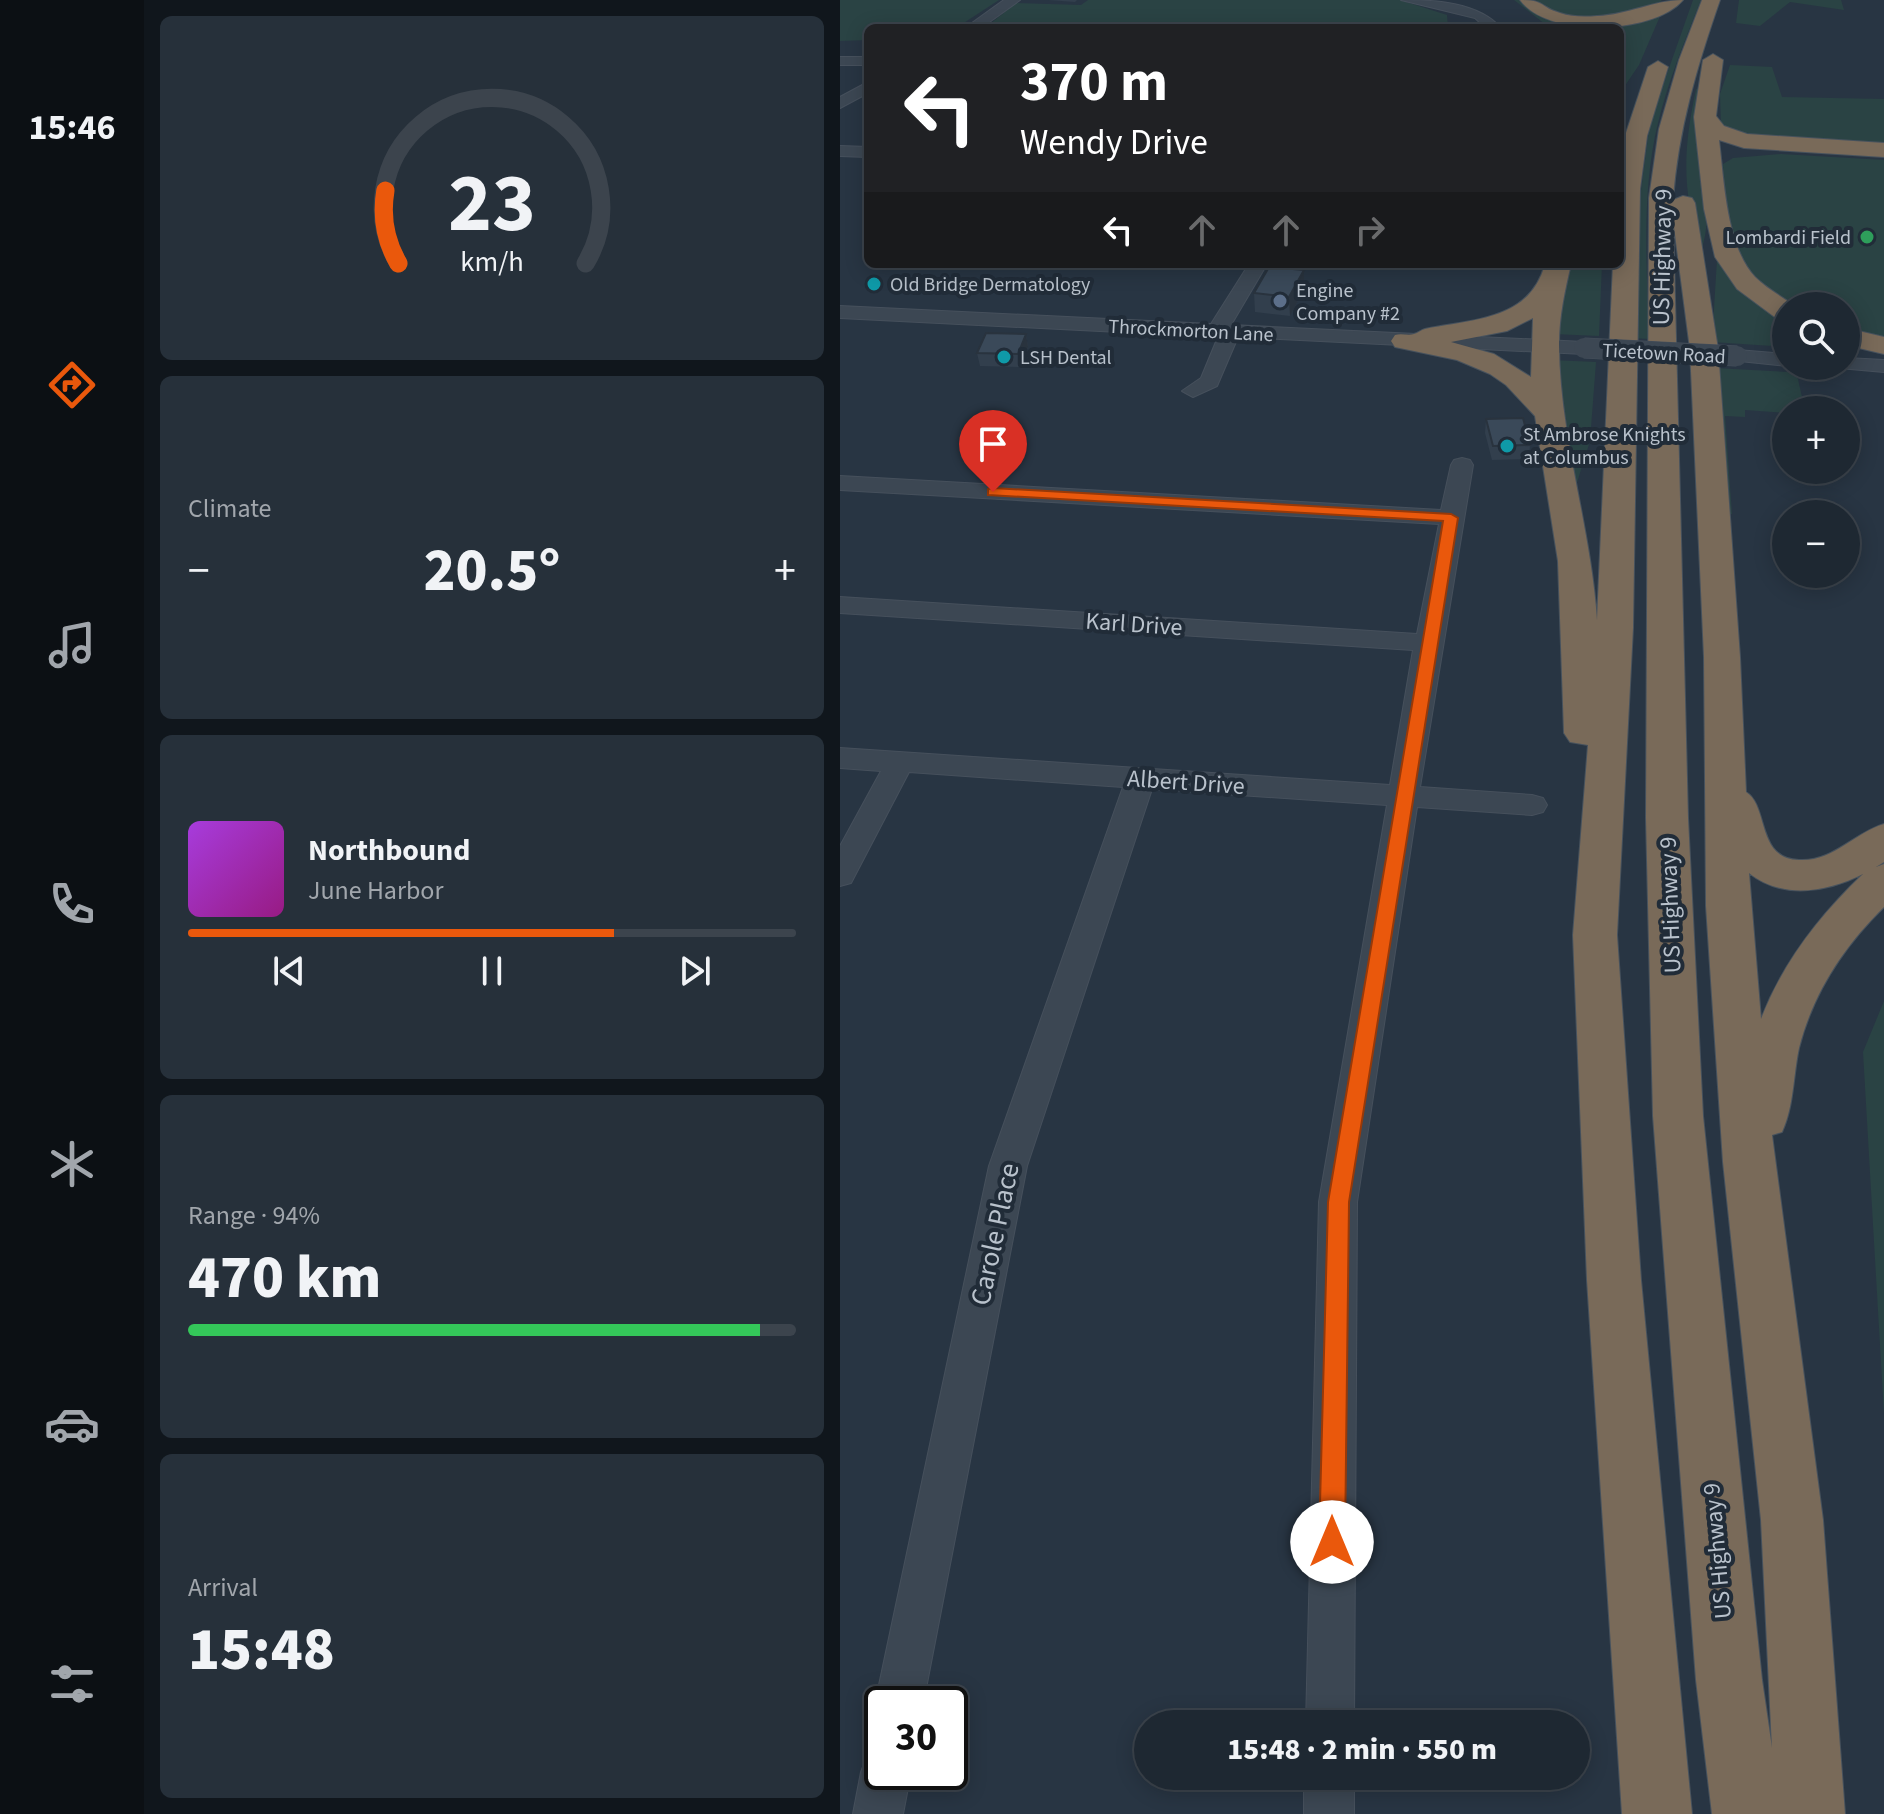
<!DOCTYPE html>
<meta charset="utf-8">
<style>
:root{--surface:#1e2832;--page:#26303a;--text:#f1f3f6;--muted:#a1a6ac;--line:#3c444d;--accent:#ea580c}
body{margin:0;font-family:"Source Sans 3",sans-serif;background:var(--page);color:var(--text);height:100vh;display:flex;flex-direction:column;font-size:30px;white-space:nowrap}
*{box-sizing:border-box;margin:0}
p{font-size:26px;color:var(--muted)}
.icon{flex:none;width:44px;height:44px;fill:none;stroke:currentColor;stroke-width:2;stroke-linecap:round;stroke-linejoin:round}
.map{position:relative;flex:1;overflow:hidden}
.side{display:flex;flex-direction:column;gap:16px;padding:16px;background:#10161c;width:696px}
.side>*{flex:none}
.hud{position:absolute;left:24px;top:24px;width:760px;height:244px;border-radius:12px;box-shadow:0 4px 20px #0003,0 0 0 2px var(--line);background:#202124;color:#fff;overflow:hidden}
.controls{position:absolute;left:932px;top:292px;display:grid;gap:16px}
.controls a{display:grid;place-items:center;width:88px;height:88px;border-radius:50%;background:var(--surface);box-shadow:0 4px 20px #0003,0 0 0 2px var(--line);font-size:40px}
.speed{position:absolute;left:24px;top:1686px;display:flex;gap:16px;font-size:40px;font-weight:700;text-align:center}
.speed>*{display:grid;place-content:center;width:104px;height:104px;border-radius:50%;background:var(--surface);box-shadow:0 4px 20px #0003,0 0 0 2px var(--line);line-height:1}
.speed .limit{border:4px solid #111;border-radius:12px;background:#fff;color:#111}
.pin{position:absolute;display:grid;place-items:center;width:68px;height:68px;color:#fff;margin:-82px -34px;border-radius:50% 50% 50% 0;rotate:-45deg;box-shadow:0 0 8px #0007}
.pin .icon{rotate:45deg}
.me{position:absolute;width:88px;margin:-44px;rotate:0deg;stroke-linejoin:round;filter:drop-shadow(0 0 6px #0008)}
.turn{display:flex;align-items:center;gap:28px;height:168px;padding:0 24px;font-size:36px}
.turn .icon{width:104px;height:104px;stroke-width:2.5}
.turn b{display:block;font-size:56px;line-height:68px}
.lanes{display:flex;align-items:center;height:76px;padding:0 24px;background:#0003;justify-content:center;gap:40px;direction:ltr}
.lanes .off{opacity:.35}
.big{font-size:60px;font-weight:800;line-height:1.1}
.side .card{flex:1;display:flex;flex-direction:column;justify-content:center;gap:12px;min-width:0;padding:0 28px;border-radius:12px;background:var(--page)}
.side .dial{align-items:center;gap:0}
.dial svg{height:208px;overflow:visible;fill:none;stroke:var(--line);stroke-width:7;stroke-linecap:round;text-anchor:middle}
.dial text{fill:var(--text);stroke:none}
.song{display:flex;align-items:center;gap:24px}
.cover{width:96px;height:96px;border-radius:12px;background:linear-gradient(135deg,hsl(280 70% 55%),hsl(310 70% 35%))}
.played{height:8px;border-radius:4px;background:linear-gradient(90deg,var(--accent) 70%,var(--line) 70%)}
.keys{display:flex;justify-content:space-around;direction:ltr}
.heat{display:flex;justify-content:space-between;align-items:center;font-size:44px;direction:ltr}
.charge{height:12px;border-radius:6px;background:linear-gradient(90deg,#34c759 94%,var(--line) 0)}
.trip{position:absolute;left:294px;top:1710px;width:456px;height:80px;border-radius:40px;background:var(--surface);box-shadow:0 4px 20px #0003,0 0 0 2px var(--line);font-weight:800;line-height:80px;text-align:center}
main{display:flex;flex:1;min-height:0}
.dock{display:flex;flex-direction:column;width:144px;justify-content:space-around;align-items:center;background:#0c1014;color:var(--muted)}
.dock .icon{width:56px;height:56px}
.dock .on{color:var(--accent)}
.dock b{font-size:36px;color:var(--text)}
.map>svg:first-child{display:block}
.green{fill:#2a4344}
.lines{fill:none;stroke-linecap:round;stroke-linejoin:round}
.minor-casing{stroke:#46505c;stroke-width:2}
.highway-casing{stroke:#47525d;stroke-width:2}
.minor{fill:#3c4753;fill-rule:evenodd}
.highway{fill:#796a59;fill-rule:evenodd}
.minor-bridge-casing{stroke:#46505c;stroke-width:21;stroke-linecap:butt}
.minor-bridge{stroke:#3c4753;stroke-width:20}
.wall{fill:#323f4d}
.shaded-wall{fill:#29333e}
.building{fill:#3a4959;stroke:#29333e;stroke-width:2}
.route{fill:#ea580c;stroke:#983908;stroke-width:2}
.leisure-dot{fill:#2e9e5b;stroke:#212c38;stroke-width:3}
.culture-dot{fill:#0f9aa8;stroke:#212c38;stroke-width:3}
.service-dot{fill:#5c6f8a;stroke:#212c38;stroke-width:3}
.labels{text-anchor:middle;stroke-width:8;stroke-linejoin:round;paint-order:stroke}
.far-poi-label{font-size:20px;fill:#b9c2cc;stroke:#212c38;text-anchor:start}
.far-street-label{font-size:20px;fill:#b9c2cc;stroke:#212c38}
.street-label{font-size:24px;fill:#b9c2cc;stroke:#212c38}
.near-street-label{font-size:28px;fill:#b9c2cc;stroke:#212c38}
</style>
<main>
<nav class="dock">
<b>15:46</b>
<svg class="icon on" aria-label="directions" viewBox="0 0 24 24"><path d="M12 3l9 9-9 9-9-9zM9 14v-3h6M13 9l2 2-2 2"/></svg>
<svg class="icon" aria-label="music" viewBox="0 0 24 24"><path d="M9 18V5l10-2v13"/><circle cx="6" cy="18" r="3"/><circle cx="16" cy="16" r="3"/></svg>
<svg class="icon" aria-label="phone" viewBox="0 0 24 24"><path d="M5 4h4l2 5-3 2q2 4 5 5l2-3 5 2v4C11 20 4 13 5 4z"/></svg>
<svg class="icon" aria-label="climate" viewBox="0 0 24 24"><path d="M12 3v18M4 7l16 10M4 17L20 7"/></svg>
<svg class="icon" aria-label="car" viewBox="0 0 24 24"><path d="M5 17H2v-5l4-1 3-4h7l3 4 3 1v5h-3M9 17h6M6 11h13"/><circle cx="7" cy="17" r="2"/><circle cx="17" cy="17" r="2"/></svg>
<svg class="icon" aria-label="filters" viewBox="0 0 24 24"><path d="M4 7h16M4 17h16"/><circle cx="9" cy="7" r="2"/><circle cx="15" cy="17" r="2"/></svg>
</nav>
<section class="side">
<div class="card dial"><svg viewBox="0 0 100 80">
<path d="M14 69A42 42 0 1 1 86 69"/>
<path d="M14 69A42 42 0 0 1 9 41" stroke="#ea580c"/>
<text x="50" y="56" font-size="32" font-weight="700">23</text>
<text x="50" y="72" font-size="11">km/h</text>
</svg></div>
<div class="card"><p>Climate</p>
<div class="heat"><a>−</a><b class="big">20.5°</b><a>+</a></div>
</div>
<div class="card">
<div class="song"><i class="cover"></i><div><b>Northbound</b><p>June Harbor</p></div></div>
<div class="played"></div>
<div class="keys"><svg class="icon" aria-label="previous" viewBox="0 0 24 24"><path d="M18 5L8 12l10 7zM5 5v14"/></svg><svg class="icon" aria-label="pause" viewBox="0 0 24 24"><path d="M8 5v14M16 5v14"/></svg><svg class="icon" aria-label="next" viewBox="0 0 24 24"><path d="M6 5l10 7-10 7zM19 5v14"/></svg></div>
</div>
<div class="card"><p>Range · 94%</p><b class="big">470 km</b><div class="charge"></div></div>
<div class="card"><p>Arrival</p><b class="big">15:48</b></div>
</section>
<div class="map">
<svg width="1044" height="1814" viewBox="0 0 1044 1814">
<rect width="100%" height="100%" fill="#283543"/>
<path class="green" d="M 0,0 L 159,0 L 116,28 L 28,28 L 28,40 L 0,41 Z
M 248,0 L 560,0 L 607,15 L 608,28 L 544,28 L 533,22 L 385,28 L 145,28 L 176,3 L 241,5 Z
M 674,0 L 683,0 C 699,31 789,16 821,14 L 799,65 L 780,93 L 780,28 L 710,28 Z
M 696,0 L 822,0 C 798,24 718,25 696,0 Z
M 853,0 L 861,0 C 845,40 828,81 818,123 C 801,192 807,268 809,339 L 793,338 L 798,213 L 810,122 Z
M 899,0 L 1001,0 L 1004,10 L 950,2 L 920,26 L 896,23 Z
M 890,65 L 932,67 L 942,97 L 1044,99 L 1044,143 L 920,139 L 881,126 L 880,94 Z
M 856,89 L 860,90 C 863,135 876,214 860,254 C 843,189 842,155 856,89 Z
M 941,154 L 1044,160 L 1044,340 L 1006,330 L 1006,306 L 947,306 L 927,293 L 893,248 L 884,194 L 883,164 L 893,158 Z
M 878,243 L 946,318 L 946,347 L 872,342 Z
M 728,264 L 762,264 L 759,336 L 713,334 Z
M 711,360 L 756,362 L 750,441 L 735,489 Z
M 875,368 L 948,372 L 957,375 L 965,410 L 946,410 L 946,413 L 905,410 L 905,417 L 885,416 L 892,514 L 884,514 Z
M 1044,1001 L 1044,1414 L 1023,1052 Z"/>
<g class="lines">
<g class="minor-casing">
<path id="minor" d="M 164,0 L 180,0 L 141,28 L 125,28 Z
M 561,0 C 594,0 638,2 661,28 L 646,28 L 635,18 Z
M 0,57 L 28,57 L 28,65 L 0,65 Z
M 28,82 L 28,93 L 0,108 L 0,97 Z
M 0,146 L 28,147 L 28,157 L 0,156 Z
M 409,264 L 427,264 L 391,325 L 744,342 L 754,348 L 744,354 L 398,337 L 377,386 L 353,397 L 342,391 L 361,378 L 378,337 L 0,318 L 0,306 L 371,324 Z
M 897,350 L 946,354 L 947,366 L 890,360 L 887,356 Z
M 1006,358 L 1044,360 L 1044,372 L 999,368 L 997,366 L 1006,366 Z
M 622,458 L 630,460 L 633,465 L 580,787 L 692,795 L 703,798 L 707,805 L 703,812 L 692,815 L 577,807 L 517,1202 L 514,1724 L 466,1724 L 479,1202 L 547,805 L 312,789 L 187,1166 L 83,1704 L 42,1704 L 42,1721 L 35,1704 L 149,1166 L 283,787 L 69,772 L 11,883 L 0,886 L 0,846 L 41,771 L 0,768 L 0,748 L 550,785 L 573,650 L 0,613 L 0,597 L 577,634 L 599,524 L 0,490 L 0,476 L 601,510 L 611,465 L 614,460 Z
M 42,1749 L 42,1772 L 71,1772 L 63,1814 L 13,1814 L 21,1772 L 28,1754 Z
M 464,1776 L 514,1776 L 514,1814 L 464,1814 Z"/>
</g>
<g class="highway-casing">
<path id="highway" d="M 680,0 C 706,0 699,7 720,13 C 731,17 745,17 757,16 C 788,15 814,0 843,0 C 814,34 709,39 680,0 Z
M 862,0 L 880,0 C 857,66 838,130 833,200 L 843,196 L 852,198 L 855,203 L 878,349 L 900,657 L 906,792 C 929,806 916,859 959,860 C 993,862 1014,833 1044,824 L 1044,862 L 1036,867 L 1044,864 L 1044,907 C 1004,946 973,993 959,1048 C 953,1076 954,1106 942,1132 L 932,1135 L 983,1520 L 1005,1814 L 872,1814 L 856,1680 L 813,1116 L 806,818 L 809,198 L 819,129 L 839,60 ZM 833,219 L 850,349 L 864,657 L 866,906 L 883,1162 L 921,1520 L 932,1748 L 922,1680 L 863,1116 L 848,818 ZM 909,873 C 943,900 987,892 1023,874 C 979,916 943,962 921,1019 Z
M 873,54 L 883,60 L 876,116 L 884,126 L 907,134 L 1044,143 L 1044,157 L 904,148 L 879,140 C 884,180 886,246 915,277 C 926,288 942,297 955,306 L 946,306 L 946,320 L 936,318 L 897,289 L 875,257 L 864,209 L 854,117 L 863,60 Z
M 818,61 L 828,67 L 807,136 L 800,189 L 793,628 L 777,935 L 801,1280 L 852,1814 L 782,1814 L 747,1280 L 733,935 L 748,745 L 730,742 L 724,733 L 718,561 L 695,416 L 666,385 L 650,374 L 617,360 L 555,347 L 551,341 L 555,335 C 562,333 568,336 574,334 C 578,333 581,330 585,329 C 632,319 690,321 705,264 L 731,264 C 725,290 719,316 719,344 C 719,435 751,527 757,620 L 773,264 L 780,264 L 780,166 L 785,136 L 808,67 ZM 693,318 L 691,377 L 654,354 L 611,342 L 667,331 Z
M 1006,328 L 1044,337 L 1044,354 L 1006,345 Z"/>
</g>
<use href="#minor" class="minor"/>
<use href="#highway" class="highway"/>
<g class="minor-bridge-casing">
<path id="minor-bridge" d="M 744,348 L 897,356"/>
</g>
<use href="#minor-bridge" class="minor-bridge"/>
</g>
<path class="wall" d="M 208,0 L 237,0 L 235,2 Z
M 464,289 L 450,316 L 415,312 L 414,293 Z
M 186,334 L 188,347 L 180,367 L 140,366 L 137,353 Z
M 646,419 L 690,445 L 689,459 L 652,460 L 645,433 Z"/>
<path class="shaded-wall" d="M 464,270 L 464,289 L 450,316 L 449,297 Z
M 186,334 L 188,347 L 180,367 L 178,354 Z"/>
<path class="building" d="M 429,267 L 464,270 L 449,297 L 414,293 Z
M 146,333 L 186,334 L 178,354 L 137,353 Z
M 683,418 L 690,445 L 653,446 L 646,419 Z"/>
<path class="route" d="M 153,488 L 611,514 L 618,518 L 509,1202 L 505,1542 L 501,1551 L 492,1555 L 483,1551 L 479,1542 L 488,1202 L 603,521 L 148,495 L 148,489 Z"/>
<circle class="leisure-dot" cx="1027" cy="237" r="8"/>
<g class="culture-dot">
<circle cx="34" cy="284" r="8"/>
<circle cx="164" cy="357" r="8"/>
<circle cx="667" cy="446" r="8"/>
</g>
<circle class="service-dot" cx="440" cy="301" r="8"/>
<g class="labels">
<g class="far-poi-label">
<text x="1011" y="244" text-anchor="end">Lombardi Field</text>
<text x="50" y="291">Old Bridge Dermatology</text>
<text x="456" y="297">Engine<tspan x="456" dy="23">Company #2</tspan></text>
<text x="180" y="364">LSH Dental</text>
<text x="683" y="441">St Ambrose Knights<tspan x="683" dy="23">at Columbus</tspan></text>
</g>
<g class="far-street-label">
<text transform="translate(351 330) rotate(3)" y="7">Throckmorton Lane</text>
<text transform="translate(824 353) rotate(3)" y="7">Ticetown Road</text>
</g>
<g class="street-label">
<text transform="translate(822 257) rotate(-89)" y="8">US Highway 9</text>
<text transform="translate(294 624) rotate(4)" y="8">Karl Drive</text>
<text transform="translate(346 782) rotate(4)" y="8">Albert Drive</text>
<text transform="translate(830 905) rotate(-92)" y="8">US Highway 9</text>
<text transform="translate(877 1551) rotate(-95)" y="8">US Highway 9</text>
</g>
<g class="near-street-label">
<text transform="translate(154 1234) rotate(-78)" y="10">Carole Place</text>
</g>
</g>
</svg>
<div class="controls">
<a><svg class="icon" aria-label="search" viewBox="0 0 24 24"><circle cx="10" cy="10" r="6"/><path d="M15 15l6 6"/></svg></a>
<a>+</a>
<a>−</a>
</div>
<div class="speed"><div class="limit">30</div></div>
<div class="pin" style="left:153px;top:492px;background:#d93025"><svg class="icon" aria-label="arrive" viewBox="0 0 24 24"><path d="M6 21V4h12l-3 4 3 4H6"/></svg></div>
<svg class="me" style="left:492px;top:1542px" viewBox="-20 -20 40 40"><circle r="19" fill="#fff"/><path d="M0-13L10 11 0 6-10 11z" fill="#ea580c"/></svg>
<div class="trip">15:48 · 2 min · 550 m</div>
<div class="hud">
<div class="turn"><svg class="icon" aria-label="left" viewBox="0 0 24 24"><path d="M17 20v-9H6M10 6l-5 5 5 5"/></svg><div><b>370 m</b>Wendy Drive</div></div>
<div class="lanes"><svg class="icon" aria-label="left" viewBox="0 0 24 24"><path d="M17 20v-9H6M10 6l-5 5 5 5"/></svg><svg class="icon off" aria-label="ahead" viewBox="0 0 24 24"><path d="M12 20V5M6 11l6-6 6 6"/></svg><svg class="icon off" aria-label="ahead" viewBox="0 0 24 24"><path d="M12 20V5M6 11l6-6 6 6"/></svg><svg class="icon off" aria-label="right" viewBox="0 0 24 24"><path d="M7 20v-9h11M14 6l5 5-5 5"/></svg></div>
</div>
</div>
</main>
